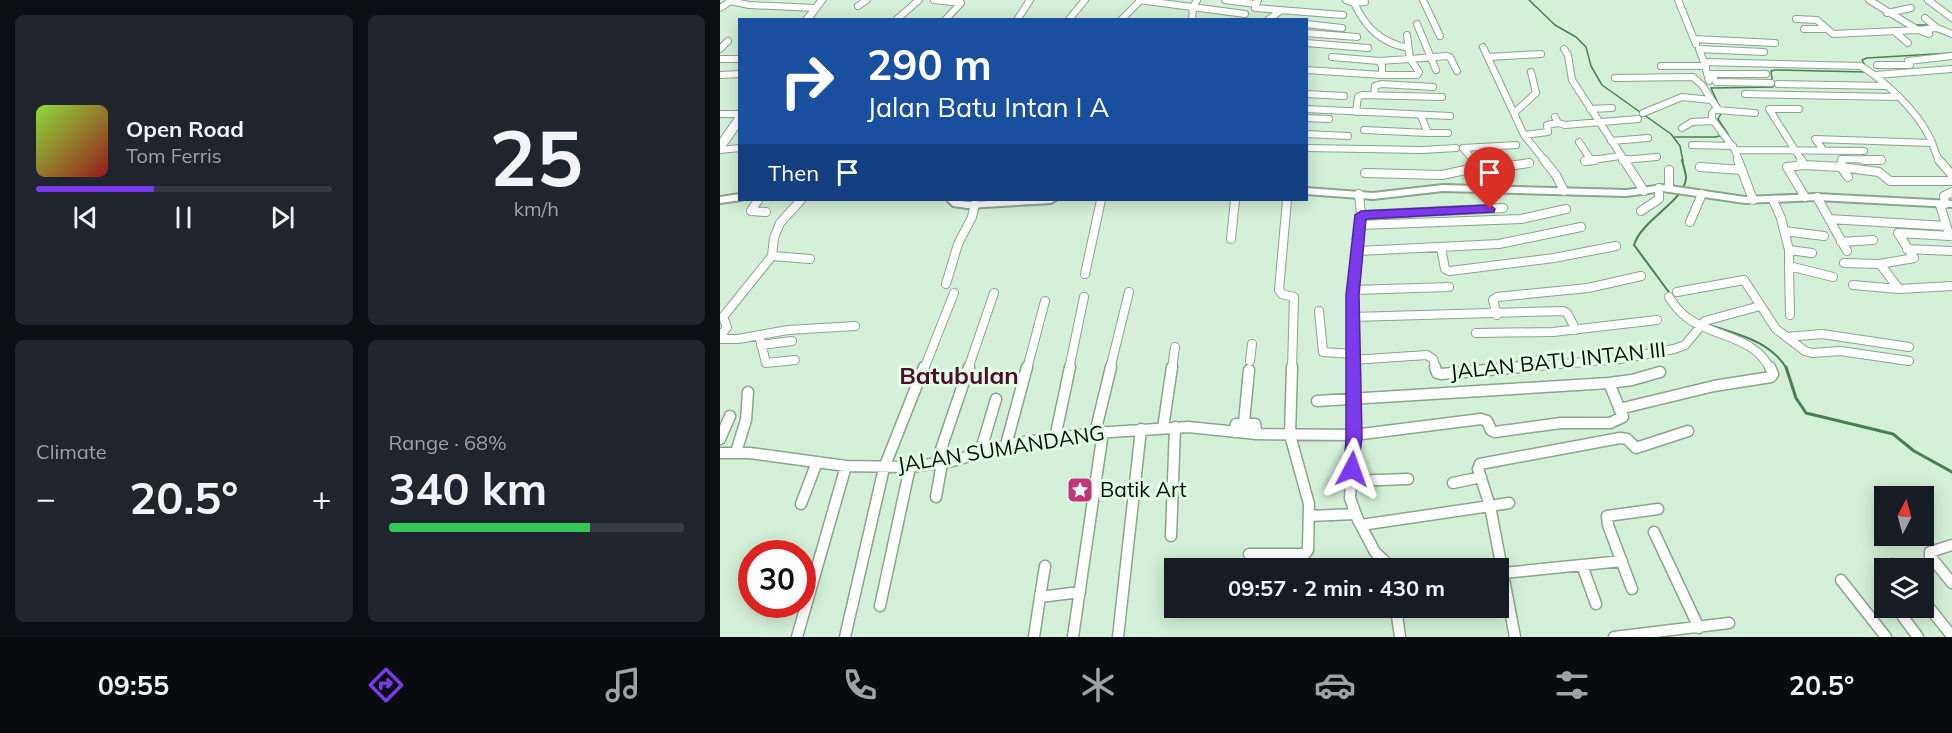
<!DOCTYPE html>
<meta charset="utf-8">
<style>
:root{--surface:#171b24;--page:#20242c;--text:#f1f3f6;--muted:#9ea1a6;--line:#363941;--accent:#7c3aed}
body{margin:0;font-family:Mulish,sans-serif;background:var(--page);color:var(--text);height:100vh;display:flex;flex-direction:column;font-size:22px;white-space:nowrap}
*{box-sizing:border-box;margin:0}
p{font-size:20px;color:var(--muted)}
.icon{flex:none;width:33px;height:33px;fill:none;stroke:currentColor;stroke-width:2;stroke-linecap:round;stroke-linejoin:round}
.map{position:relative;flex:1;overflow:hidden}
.side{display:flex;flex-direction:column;gap:15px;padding:15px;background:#0d0f14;width:720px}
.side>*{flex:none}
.hud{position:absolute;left:18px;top:18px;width:570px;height:183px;border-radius:0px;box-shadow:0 3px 15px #0003;background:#1a4fa0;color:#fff;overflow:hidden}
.needle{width:39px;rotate:6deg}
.fabs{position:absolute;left:1154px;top:486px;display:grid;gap:12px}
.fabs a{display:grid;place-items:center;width:60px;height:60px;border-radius:0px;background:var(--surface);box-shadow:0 3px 15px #0003;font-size:30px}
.speed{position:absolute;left:18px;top:540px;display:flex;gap:12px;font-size:30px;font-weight:700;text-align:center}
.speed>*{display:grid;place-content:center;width:78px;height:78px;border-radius:50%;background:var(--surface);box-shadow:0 3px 15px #0003;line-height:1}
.speed .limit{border:9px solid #d22;background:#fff;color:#111}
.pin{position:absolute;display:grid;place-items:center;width:51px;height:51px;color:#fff;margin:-62px -26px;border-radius:50% 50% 50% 0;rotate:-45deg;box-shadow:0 0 6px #0007}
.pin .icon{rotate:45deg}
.me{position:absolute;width:66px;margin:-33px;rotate:4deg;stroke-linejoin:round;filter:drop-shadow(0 0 4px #0008)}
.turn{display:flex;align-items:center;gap:21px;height:126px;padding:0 30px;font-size:27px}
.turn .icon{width:78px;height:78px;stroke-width:2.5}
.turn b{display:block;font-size:42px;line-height:51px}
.then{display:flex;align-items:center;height:57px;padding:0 30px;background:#0003;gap:12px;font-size:22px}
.big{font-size:45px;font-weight:700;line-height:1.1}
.side .card{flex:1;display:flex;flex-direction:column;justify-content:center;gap:9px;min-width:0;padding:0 21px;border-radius:9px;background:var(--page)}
.side .dial{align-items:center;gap:0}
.dial b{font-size:78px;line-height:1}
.song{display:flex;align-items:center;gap:18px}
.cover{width:72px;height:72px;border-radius:9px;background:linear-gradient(135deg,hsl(90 70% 55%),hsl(0 70% 35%))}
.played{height:6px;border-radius:3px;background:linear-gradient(90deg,var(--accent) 40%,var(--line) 40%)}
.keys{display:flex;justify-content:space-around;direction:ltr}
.heat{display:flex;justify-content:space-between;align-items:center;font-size:33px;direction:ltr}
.charge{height:9px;border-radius:4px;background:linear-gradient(90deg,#34c759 68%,var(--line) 0)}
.side .tiles{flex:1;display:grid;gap:15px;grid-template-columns:repeat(2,1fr)}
.trip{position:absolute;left:444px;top:558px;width:345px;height:60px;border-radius:0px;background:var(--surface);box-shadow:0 3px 15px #0003;font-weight:700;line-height:60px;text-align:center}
.tabs{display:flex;height:96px;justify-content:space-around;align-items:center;background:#090b0e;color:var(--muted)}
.tabs .icon{width:42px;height:42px}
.tabs .active{color:var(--accent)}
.tabs b{font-size:27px;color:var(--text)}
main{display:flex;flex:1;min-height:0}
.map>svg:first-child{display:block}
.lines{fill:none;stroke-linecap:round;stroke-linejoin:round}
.stream-far2{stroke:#487f54;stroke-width:1.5}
.stream-far1{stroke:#487f54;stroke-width:2}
.stream{stroke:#487f54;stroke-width:3}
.minor-far2-casing{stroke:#8ba58f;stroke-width:8}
.minor-far1-casing{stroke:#8ba58f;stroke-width:10}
.minor-casing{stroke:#8ba58f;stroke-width:13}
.tertiary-casing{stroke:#8ba58f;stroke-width:4}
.trunk-casing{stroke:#8ba58f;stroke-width:2}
.minor-far2{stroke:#fff;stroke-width:6}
.minor-far1{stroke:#fff;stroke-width:8}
.minor{stroke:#fff;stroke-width:10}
.tertiary{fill:#fff;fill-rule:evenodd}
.trunk{fill:#fff;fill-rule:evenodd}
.route{fill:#7c3aed;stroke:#51269a;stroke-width:1.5}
.labels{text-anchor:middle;stroke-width:6;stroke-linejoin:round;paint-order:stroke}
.street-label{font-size:21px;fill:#060f07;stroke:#e1fde5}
.poi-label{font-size:21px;fill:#060f07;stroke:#e1fde5;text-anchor:start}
.quarter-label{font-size:24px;font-weight:bold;fill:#4e0d2e;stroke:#e1fde5}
</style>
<main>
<section class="side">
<div class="tiles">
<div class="card">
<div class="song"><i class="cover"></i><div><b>Open Road</b><p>Tom Ferris</p></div></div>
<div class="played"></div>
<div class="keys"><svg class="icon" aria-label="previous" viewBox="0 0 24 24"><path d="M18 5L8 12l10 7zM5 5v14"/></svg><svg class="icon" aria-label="pause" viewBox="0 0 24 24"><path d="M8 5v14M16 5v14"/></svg><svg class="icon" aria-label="next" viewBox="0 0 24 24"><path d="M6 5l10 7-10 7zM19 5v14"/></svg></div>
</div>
<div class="card dial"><b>25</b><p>km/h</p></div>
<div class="card"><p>Climate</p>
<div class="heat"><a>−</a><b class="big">20.5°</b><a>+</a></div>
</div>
<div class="card"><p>Range · 68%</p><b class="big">340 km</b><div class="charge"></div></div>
</div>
</section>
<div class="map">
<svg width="1232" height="637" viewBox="0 0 1232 637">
<rect width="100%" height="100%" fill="#d4f0d8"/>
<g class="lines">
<path class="stream-far2" d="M 809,0 L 835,25 L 856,37 L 866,47 L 871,66 L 882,85 L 951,134 L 960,146 L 963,161
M 1195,25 L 1210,25
M 1146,67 L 1142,60 L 1147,58 L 1232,53
M 955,137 L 995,137 L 1008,134 L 998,119 L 1002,112 L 991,88 L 1053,87 L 1051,71 L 1055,70 L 1146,72"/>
<path class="stream-far1" d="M 951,295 L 914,245 C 922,219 965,201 966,178 C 966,173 963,165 962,160
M 986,324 C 1016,334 1050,340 1067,369"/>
<path class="stream" d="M 1066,367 L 1076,398 L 1086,413 L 1173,434 L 1194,451 L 1232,472"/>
<g class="minor-far2-casing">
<path id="minor-far2" d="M 214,0 L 241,3
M 419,0 L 525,14
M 505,0 L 536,4
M 538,0 L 535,8 L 623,15
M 626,0 L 634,3 L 645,2 L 644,0
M 703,0 L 720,36
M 958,0 L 976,44
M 1149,0 L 1198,30 L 1217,28
M 1208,0 L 1232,18
M 10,1 L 29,5 L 95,8
M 634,3 C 646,28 660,42 688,48
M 138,6 L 147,0
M 0,8 L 12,0
M 1167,13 L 1191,8
M 350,18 L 365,0
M 1205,18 L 1217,28 L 1232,34
M 1076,19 L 1097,20 L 1113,34 L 1198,30 L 1209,34
M 176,20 L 199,0
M 225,20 L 241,3
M 297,20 L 310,0
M 401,20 L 421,0
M 472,20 L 473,7 L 477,0
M 548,20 L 560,11
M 586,24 L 622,28
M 697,24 L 716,70
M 1084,29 L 1106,29
M 1175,32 L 1188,43
M 586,33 L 637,37
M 974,39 L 1055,43
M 586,43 L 648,48
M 763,47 L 804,135 L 825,161
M 0,49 L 8,41
M 844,49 L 848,55 L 852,80 L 905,161
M 612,57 L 659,61
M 769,57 L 821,54
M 0,59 L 20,59
M 984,62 L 979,49 L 1044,52
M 1157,65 L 1190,65 L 1188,61 L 1232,56
M 941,66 L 986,66
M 586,70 L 662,75 L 662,66 L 659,61 L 690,59 L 687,35
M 1046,74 L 991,74 L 996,82 L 1051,83
M 0,75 L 20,74
M 662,75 L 697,75 L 699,72 L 690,59 L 727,56 L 730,57 L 737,71
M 1155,75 L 1232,69
M 895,78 L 973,77 L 982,85 L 997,108 L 992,113 L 992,119 L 1015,150 L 1019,161
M 989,81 L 984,62 L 1141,66 C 1166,82 1195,109 1209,136 C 1214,144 1214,153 1220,161
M 1058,84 L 1166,86
M 586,94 L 624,96
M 1025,94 L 1176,97
M 654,95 L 655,86 L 661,84 L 713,87
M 586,109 L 730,116
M 870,109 L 892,108
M 1079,109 L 1049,109 L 1082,161
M 997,110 L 1035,113
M 636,112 L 638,97 L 642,95 L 722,97
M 794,113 L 816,93 L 811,72
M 923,113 L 962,97 L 991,100
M 0,114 L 20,114
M 586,118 L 609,119
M 838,123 L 845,125 L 918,119
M 962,128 L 972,122 L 993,121
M 644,130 L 708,133 L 701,116
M 708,133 L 728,133
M 586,134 L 628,136
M 804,135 L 828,132 L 827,125 L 838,123 L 835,117
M 891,141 L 928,138
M 859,142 L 871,160
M 972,145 L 1013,146
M 586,148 L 702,150 L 736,148
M 743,148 L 754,161
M 743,148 L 796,145
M 1102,148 L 1095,139 L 1211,143
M 0,150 L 20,148
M 1015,150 L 1144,151
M 903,160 L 937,157
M 865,161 L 900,156
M 1122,161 L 1122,159 L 1161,160"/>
</g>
<g class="minor-far1-casing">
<path id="minor-far1" d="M 753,160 L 778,189
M 824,160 L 836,175 L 844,191
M 903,160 L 908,160
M 904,160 L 924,191
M 1018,160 L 1033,200
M 1081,160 L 1084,165 L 1067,167 L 1085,197
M 1144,160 L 1161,160
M 1219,160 L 1232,175
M 865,161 L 875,160
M 1084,165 L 1121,167 L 1122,160
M 980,167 L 1022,170
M 1121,167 L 1159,172 L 1170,181 L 1232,181
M 1121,167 L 1128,177
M 761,170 L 809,163
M 949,170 L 949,188
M 645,173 L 722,175 L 759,167
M 1097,197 L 1127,251
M 38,200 L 31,211 L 46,212
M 567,200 L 559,290 L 562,294 L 574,297 L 572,369
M 1053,200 L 1061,218 L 1069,250 L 1092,253
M 1225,204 L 1224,196 L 1232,192
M 1220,205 L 1228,231
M 921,211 L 939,199 L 939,188
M 641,215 L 783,208
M 1109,219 L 1226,226
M 970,222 L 982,194
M 640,225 L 801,219 L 846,209
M 1064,231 L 1104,236
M 511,239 L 515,200
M 1121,242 L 1153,240
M 721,248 L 725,269 L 730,271 L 834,258 L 896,246
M 1187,249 L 1232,251
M 1069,250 L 1069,266 L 1113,277
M 638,251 L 779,244 L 861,227
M 52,256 L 90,259
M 1124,263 L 1160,264
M 1069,266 L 1070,315
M 365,274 L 381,200
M 226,284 L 238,244 L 252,217 L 255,204
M 1133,285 L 1179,289 L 1160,264 L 1194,258 L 1178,233 L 1230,236
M 1179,289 L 1232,286
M 633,290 L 729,287
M 957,292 L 1024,280 L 1056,329 L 1085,351 L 1092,353 L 1120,351 L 1189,361
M 949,297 C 955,307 962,315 972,321 C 998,337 1036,338 1050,369
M 599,311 L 603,352 L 632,354
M 777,315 L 773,300 L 777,297 L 868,288 L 921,276
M 632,317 L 843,311 L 847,313 L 856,330
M 756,333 L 833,332 L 937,320
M 39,335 L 46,363 L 75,360
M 0,337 L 7,327 L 3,317 L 52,256 L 54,238 L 60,223 L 81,200
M 1066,337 L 1102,334 L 1189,347
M 0,339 L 18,339 L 68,330 L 135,326
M 41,345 L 72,341
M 632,360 L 707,355 L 713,359 L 716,369
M 530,361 L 532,344
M 204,369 L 234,293
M 248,369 L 274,293
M 307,369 L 325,301
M 349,369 L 364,297
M 390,369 L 409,292
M 452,369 L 455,347
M 633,369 L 632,317 L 641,215 L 639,194
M 784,369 L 900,359 L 954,349 L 965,345 L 985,321 L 1040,306"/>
</g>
<g class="minor-casing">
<path id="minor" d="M 633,367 L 634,438 L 630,498 L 638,520 L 655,552 L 672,568
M 715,367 L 717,373 L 721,374 L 802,367
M 889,383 L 912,380 L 940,372
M 899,409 L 994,386 L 1051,377 L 1053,374 L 1050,367
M 524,422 L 529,370
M 443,428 L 452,367
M 515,432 L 516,424 L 535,424 L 537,434
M 375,433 L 391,367
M 335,438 L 350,367
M 0,439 L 10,416
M 286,445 L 307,367
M 16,452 L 26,420 L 28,392
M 0,453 L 30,453 L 126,466 L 190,467 L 232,461 L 296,443 L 375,433 L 468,427 L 537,434 L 634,435 L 761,419 L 767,421 L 771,430 L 775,432 L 841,423 L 890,423 L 903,417 L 889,383 L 597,401
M 260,453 L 276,399
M 216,464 L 249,367
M 630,481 L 688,479
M 733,483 L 761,477
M 216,497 L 222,463
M 789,503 L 770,506 L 795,637
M 81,504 L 97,462
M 589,516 L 635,514
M 641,525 L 770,506 L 758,469 L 760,464 L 900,438 L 907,439 L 916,448 L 968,431
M 934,532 L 979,628
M 451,536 L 455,427
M 1232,545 L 1210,552 L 1210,556 L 1232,583
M 529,554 L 585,554 L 588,550 L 589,504 L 570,435 L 572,367
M 1173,564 L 1177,568
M 862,565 L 876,604
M 783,573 L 902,561
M 1121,580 L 1166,637
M 912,589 L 888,525 L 887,516 L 938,509
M 320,597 L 325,566
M 1203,600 L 1232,636
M 160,606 L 190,467
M 676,608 L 680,637
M 1183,617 L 1198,637
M 77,637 L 126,466
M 125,637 L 164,468 L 204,367
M 314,637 L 320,597 L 360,592
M 353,637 L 383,432
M 398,637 L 421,429
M 894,637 L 1009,623"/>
</g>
<g class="tertiary-casing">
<path id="tertiary" d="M 723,185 L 907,190 L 943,185 L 1025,197 L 1097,194 L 1232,201 L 1232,207 L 1097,200 L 1025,203 L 943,191 L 907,196 L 723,191 L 653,199 L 586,194 L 586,188 L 653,193 Z
M 20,194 L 20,200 L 22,200 L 0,203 L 0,197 Z
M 227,200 C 236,199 242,202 250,202 C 278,201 308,197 336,200 L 331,203 L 247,208 L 233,206 Z"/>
</g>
<g class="trunk-casing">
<path id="trunk" d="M 98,0 L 106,0 L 91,20 L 82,20 Z
M 20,115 L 20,126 L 4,149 L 0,150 L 0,139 L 16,116 Z"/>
</g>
<use href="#minor-far2" class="minor-far2"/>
<use href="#minor-far1" class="minor-far1"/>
<use href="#minor" class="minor"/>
<use href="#tertiary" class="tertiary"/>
<use href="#trunk" class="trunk"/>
</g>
<path class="route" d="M 770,205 L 775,209 L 774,212 L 646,219 L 639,295 L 642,438 L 637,474 L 632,476 L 626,474 L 624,469 L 626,438 L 626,295 L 635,215 L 641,211 Z"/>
<defs>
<g id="sight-square" transform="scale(1.35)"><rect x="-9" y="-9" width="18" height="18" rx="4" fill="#bd377a" stroke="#e1fde5"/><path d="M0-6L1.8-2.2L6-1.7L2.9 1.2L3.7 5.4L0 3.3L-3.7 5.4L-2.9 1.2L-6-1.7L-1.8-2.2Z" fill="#fff"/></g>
</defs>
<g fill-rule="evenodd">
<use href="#sight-square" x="360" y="490"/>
</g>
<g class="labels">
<g class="street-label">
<text transform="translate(838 361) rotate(-6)" y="7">JALAN BATU INTAN III</text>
<text transform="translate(281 449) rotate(-9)" y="7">JALAN SUMANDANG</text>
</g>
<g class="poi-label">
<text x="380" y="497">Batik Art</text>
</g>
<g class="quarter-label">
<text x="239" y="384">Batubulan</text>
</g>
</g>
</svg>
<div class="fabs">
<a><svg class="needle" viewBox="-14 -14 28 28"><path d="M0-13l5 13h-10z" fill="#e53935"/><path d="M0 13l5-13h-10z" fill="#9ea1a6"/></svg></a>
<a><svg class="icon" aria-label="layers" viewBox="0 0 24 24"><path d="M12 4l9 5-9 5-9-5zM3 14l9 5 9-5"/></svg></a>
</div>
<div class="speed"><div class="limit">30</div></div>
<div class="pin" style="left:770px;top:209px;background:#d93025"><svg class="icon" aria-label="arrive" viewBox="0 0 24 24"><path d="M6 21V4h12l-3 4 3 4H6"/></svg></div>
<svg class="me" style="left:632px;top:469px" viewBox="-20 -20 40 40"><path d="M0-17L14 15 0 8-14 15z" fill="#7c3aed" stroke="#fff" stroke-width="4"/></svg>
<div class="trip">09:57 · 2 min · 430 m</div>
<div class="hud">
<div class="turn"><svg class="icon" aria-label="right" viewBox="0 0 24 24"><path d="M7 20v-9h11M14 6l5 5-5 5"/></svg><div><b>290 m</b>Jalan Batu Intan I A</div></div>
<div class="then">Then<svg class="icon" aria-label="arrive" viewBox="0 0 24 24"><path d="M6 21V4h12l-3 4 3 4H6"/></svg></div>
</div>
</div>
</main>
<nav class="tabs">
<b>09:55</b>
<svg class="icon active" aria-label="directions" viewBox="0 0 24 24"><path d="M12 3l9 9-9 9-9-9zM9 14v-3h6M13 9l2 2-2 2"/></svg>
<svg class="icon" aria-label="music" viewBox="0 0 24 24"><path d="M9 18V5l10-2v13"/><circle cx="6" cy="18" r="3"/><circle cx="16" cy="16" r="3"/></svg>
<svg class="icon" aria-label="phone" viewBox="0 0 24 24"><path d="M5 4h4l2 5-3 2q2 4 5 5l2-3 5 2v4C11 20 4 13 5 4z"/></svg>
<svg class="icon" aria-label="climate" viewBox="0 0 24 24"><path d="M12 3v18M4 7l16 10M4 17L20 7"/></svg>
<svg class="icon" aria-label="car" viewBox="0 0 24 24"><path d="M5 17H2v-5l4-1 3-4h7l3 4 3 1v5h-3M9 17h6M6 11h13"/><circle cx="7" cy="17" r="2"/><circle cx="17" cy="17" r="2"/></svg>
<svg class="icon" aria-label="filters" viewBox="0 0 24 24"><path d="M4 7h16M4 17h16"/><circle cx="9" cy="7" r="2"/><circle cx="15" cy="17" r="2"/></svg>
<b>20.5°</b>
</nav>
